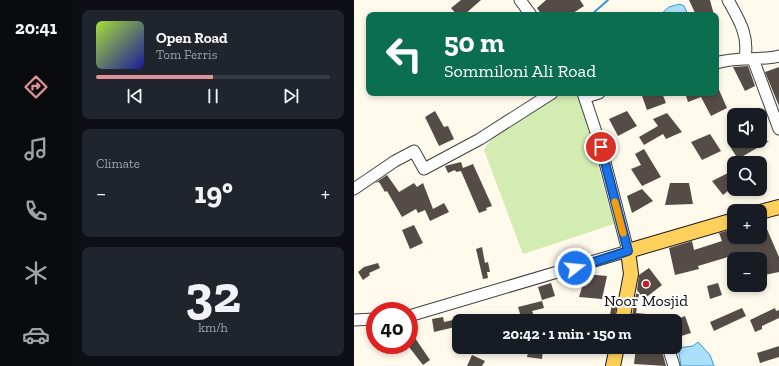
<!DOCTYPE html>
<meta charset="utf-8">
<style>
:root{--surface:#171b24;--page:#20242c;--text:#f1f3f6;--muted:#9ea1a6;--line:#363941;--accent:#dd929a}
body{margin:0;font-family:"Zilla Slab",serif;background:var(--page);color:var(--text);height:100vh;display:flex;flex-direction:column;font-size:15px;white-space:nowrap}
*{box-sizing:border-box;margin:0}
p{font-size:13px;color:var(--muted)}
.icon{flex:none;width:22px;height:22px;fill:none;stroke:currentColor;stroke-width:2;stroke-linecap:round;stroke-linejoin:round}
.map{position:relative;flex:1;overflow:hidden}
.side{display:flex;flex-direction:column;gap:10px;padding:10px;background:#0d0f14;width:282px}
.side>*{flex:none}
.top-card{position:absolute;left:12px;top:12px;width:353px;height:84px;border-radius:8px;box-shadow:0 2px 6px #0003;background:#0b6e4f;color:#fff;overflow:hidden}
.controls{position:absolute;left:373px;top:108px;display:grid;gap:8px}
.controls a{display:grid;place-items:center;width:40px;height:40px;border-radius:8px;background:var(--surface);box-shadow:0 2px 6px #0003;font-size:20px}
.speed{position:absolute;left:12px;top:302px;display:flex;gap:8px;font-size:20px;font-weight:700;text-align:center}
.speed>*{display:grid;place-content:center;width:52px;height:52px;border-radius:50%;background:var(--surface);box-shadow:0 2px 6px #0003;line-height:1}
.speed .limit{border:6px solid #d22;background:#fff;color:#111}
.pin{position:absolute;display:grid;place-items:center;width:34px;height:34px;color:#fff;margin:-17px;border:2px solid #fff;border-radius:50%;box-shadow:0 1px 4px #0007}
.me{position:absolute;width:44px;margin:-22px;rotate:74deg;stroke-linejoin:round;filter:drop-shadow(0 0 3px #0008)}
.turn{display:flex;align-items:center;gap:14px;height:84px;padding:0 12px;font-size:18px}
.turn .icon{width:52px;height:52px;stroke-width:2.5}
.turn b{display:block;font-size:28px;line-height:34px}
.big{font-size:30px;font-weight:800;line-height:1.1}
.side .card{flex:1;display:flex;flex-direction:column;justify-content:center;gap:6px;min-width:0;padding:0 14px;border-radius:8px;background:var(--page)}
.side .dial{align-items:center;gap:0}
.dial b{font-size:52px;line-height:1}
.song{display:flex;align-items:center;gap:12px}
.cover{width:48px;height:48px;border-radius:6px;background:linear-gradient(135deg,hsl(80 70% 55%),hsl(240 70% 35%))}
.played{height:4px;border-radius:2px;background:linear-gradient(90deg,var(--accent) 50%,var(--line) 50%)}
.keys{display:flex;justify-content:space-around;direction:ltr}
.heat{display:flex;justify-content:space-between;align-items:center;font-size:22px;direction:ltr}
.trip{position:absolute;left:98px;top:314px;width:230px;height:40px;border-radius:8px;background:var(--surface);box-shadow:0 2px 6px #0003;font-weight:800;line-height:40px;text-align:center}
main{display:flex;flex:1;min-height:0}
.tabs{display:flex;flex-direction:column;width:72px;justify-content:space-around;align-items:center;background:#090b0e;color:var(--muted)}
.tabs .icon{width:28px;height:28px}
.tabs .current{color:var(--accent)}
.tabs b{font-size:18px;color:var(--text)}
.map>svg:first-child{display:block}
.green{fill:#d2ecb2}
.water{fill:#ace0fa;stroke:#2e99d6}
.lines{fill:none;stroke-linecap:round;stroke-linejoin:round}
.stream{stroke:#2e99d6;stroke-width:2}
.building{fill:#554c48}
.minor-casing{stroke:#3f3f3f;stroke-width:13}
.major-casing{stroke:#1d1d1d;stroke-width:16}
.minor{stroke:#fff;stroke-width:11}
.major{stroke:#ffd05b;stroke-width:14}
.route-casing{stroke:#114b97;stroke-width:10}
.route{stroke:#1a73e8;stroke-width:7}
.slow{stroke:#f59e0b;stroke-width:7}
.poi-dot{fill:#c41c2a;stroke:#fff;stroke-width:1.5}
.labels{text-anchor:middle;stroke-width:4;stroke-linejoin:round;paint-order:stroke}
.poi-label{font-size:16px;fill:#0c0c0c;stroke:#fff}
</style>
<main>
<nav class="tabs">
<b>20:41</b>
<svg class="icon current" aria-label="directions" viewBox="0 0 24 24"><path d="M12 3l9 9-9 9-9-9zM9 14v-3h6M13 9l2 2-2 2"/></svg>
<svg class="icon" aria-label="music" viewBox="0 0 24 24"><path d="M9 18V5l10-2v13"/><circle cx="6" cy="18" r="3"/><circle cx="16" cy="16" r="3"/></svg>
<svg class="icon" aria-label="phone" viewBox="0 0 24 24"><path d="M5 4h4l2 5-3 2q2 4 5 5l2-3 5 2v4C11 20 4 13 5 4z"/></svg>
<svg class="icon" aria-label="climate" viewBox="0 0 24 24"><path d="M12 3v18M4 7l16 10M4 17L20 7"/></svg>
<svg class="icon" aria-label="car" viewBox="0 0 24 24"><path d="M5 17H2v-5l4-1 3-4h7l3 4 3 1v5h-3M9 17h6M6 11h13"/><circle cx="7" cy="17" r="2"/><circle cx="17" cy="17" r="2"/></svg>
</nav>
<section class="side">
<div class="card">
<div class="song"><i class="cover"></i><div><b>Open Road</b><p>Tom Ferris</p></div></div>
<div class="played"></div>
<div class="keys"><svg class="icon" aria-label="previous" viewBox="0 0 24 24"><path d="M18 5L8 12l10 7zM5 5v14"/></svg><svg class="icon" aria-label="pause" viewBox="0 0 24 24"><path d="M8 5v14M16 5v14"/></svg><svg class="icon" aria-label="next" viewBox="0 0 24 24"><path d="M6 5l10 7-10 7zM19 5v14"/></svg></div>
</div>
<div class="card"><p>Climate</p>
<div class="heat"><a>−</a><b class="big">19°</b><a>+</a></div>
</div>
<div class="card dial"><b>32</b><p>km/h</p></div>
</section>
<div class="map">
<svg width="425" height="366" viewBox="0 0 425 366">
<rect width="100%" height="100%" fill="#fffaeb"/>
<path class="green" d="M 211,93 L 221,93 L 226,99 L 260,224 L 169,254 L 130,150 C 139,130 191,103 211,93 Z"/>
<path class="water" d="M 326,4 L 330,6 L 334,15 L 306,15 L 315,7 Z
M 344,342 L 356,355 L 360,366 L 327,366 L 324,348 L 339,346 Z"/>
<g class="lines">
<path class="stream" d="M 237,15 L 254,0"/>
</g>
<path class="building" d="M 107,0 L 127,0 L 110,15 L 103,15 L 97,8 Z
M 192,0 L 226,0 L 230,6 L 216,15 L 188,15 L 183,8 Z
M 335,0 L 356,0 L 360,15 L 342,15 Z
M 394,66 L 401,86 L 391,91 L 379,67 Z
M 425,67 L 425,106 L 411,72 Z
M 362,83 L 373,108 L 357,116 L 347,97 L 334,102 L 331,93 L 362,93 Z
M 287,93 L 308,93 L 312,103 L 293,110 Z
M 81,111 L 90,127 L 94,126 L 100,139 L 85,146 L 71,117 Z
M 273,111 L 283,126 L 264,136 L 255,119 Z
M 313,113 L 328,132 L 312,139 L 309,134 L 290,145 L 285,137 L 304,126 L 299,119 Z
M 356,134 L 367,151 L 348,160 L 337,142 Z
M 383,141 L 415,141 L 384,159 L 375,145 Z
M 290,149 L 307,177 L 288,186 L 277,169 L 287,165 L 281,154 Z
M 107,162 L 109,168 L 119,164 L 138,206 L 132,208 L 133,210 L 125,213 L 107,171 L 102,172 L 101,170 L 94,173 L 91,166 Z
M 380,170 L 380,186 L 369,195 L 358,181 Z
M 33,175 L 45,192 L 60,183 L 63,187 L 69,183 L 79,209 L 90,203 L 95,212 L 76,221 L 71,210 L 64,213 L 62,209 L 48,217 L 33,191 L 31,192 L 25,182 L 21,183 Z
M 316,183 L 335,183 L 339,204 L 311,205 Z
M 288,189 L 299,201 L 278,213 L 273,196 Z
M 406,220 L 409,220 L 425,257 L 425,272 L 406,276 L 406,259 L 380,259 L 379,272 L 374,257 L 344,266 L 345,269 L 321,275 L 315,248 L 338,241 L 340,250 L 368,241 L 365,233 L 380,229 L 380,237 L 406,237 Z
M 60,225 L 69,243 L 56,249 L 48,230 Z
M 128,247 L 131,263 L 134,262 L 136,272 L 133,272 L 134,278 L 129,279 L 122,249 Z
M 24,263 L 26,268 L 15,273 L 16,275 L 9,280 L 4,272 L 10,267 Z
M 295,268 L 308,285 L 290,299 L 283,290 L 285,275 Z
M 232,274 L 253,276 L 248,299 L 225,297 Z
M 197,283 L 201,296 L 188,300 L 184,287 Z
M 364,283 L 368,295 L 356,299 L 353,286 Z
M 282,294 L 285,294 L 282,313 L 312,316 L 311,321 L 277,321 Z
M 259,297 L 264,298 L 260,321 L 255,321 Z
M 188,301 L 190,308 L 178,311 L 180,316 L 168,320 L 164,307 Z
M 388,308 L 392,316 L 360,331 L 356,322 Z
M 421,308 L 422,311 L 425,310 L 425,318 L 408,326 L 408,329 L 401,332 L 396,320 Z
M 331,316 L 337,333 L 321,338 L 321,320 Z
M 89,317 L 90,322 L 99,320 L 101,327 L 80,332 L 78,319 Z
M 61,338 L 76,360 L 69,365 L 55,347 L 55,342 Z
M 425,346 L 425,357 L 406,363 L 403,353 Z
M 282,347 L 307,347 L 312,366 L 280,364 Z
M 175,348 L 189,350 L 188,359 L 173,357 Z
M 118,355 L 131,361 L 128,366 L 113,366 Z"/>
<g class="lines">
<g class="minor-casing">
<path id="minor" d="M 166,0 L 177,15
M 374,0 C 385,20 395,35 391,58
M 399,59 L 425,129
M 362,63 C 383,56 404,61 425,56
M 232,97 L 245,93
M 0,189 L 41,161 L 60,151 L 70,169 L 126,139 L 198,93
M 55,316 L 274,251 L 247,147 L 229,93
M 0,320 L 21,319
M 314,347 L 320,366"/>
</g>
<g class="major-casing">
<path id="major" d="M 406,212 L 425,207
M 268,321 L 277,274 L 274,251 L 380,220
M 259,366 L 263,347"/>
</g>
<use href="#minor" class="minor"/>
<use href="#major" class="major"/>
</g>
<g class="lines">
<g class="route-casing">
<path id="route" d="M 221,268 L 274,251 L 247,147"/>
</g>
<use href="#route" class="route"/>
<path class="slow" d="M 261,202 L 269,233"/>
</g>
<circle class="poi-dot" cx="292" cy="284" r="4"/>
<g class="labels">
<g class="poi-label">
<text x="292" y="306">Noor Mosjid</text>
</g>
</g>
</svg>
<div class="controls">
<a><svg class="icon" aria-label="sound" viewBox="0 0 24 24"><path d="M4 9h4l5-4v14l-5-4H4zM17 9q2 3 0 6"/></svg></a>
<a><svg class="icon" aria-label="search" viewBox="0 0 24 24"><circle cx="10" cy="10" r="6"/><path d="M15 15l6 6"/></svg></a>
<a>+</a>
<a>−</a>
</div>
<div class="speed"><div class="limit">40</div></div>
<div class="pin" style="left:247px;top:147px;background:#d93025"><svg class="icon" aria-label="arrive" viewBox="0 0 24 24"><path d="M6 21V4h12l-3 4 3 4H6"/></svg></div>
<svg class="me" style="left:221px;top:268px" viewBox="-20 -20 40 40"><circle r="17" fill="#1a73e8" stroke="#fff" stroke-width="3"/><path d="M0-11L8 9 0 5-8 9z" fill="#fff"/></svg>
<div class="trip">20:42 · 1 min · 150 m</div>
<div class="top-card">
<div class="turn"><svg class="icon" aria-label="left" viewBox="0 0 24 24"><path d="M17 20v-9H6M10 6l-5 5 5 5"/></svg><div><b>50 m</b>Sommiloni Ali Road</div></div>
</div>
</div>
</main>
